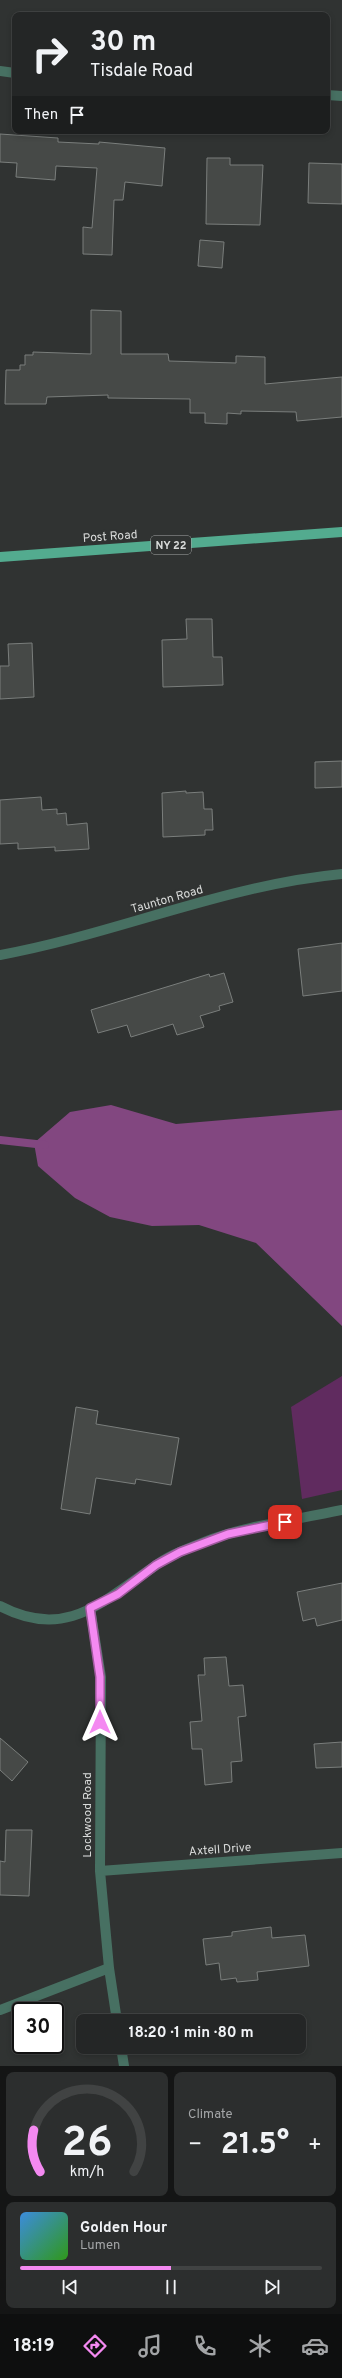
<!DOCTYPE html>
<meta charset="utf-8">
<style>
:root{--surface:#242626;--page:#2c2e2e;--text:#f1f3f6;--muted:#a3a5a7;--line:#414343;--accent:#f489f1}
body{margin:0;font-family:Overpass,sans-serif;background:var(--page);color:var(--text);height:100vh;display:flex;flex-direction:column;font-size:15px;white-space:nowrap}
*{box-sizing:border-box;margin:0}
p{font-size:13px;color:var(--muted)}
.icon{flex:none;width:22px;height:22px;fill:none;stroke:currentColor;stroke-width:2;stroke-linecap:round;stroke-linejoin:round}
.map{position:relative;height:2066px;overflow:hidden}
.sheet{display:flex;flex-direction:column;gap:6px;padding:6px;background:#141515;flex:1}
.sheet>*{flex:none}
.hud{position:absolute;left:12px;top:12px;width:318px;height:122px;border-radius:8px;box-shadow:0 2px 6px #0003,0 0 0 1px var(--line);background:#242626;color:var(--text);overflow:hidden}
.speed{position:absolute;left:12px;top:2002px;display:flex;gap:8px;font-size:20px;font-weight:700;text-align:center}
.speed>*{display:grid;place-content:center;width:52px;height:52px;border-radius:50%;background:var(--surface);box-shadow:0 2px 6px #0003,0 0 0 1px var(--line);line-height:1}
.speed .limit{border:2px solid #111;border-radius:6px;background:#fff;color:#111}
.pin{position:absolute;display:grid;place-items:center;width:34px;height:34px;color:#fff;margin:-17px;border-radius:8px;box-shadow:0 2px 6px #0006}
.me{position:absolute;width:44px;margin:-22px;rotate:0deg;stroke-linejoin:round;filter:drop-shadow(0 0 3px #0008)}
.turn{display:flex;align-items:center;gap:14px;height:84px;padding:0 12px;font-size:18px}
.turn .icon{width:52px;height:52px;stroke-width:2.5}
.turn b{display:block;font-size:28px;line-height:34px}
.then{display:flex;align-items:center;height:38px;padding:0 12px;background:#0003;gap:8px;font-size:15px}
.big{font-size:30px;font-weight:700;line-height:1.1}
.sheet .tile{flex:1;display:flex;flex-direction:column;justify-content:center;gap:6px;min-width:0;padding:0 14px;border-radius:8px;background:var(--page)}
.sheet .dial{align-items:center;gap:0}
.dial svg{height:104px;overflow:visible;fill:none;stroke:var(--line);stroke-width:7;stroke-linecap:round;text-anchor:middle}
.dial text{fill:var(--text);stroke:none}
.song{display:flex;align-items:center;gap:12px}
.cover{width:48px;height:48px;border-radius:6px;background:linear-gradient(135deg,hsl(210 70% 55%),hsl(110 70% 35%))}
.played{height:4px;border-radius:2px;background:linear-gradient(90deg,var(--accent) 50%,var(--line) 50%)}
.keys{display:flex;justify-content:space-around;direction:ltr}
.heat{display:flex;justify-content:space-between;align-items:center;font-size:22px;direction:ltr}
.sheet .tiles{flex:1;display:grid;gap:6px;grid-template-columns:1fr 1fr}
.tile:last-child{grid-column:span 2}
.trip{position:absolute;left:76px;top:2014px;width:230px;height:40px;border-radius:8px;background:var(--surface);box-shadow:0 2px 6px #0003,0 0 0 1px var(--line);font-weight:700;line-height:40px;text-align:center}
.dock{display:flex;height:64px;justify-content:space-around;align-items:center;background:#0e0f0f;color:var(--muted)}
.dock .icon{width:28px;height:28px}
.dock .selected{color:var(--accent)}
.dock b{font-size:18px;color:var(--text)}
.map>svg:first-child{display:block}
.green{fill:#602b5f}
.water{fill:#824780}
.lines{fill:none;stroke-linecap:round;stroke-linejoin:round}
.stream{stroke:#824780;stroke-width:8}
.building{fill:#464947;stroke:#7a7e7c}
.street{stroke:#477062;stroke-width:10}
.primary{stroke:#53ab8f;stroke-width:10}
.route-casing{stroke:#9f599d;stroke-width:10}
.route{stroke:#f489f1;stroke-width:7}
.labels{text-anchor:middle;stroke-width:4;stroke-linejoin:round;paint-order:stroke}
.shield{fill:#303332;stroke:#a6a9a8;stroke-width:1}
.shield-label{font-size:11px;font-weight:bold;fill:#d9dbda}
.street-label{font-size:12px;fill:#d9dbda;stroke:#303332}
</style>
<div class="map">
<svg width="342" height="2066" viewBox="0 0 342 2066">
<rect width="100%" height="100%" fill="#303332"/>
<path class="green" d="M 342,1376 L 342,1490 L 302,1499 L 291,1407 Z"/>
<path class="water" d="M 111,1105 L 176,1124 L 342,1110 L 342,1326 L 256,1243 L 199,1225 L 152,1226 L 110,1217 L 75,1198 L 38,1166 L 34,1143 L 70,1112 Z"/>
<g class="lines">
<path class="stream" d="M 0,1140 L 45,1145"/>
</g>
<path class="building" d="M 0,134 L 58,138 L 58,142 L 99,144 L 99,142 L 165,148 L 162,186 L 125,182 L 123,200 L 114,200 L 112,255 L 83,254 L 83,227 L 92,228 L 97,168 L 56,166 L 55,180 L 16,177 L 17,163 L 0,162 Z
M 207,158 L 230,158 L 230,165 L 263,165 L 260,225 L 206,224 Z
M 309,163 L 342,164 L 342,204 L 308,203 Z
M 200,240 L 224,242 L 222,268 L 198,266 Z
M 91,310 L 121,311 L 121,354 L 168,354 L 169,361 L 236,363 L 236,356 L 265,357 L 265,384 L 342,377 L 342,417 L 297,421 L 296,412 L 241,411 L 241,414 L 227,413 L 227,424 L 205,423 L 205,413 L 190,413 L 190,399 L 108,398 L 108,395 L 47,397 L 46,404 L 5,404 L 6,370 L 20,370 L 20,365 L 25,365 L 25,355 L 33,355 L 33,352 L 91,354 Z
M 186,619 L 212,619 L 213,657 L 222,657 L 223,685 L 163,687 L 162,640 L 187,639 Z
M 32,643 L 34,697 L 0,699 L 0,666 L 9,666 L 8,644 Z
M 342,761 L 342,787 L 315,788 L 315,762 Z
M 186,791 L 186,793 L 203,792 L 204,809 L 212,809 L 213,830 L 205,830 L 205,835 L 163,837 L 162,793 Z
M 41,797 L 42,810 L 57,809 L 57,814 L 66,813 L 67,825 L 87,823 L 89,849 L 55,851 L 55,847 L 18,849 L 18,843 L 0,844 L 0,800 Z
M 342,943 L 342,991 L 303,996 L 298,949 Z
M 224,973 L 233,1002 L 219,1006 L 220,1010 L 200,1016 L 204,1027 L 177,1035 L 173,1024 L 131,1037 L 127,1025 L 98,1033 L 91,1010 L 209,974 L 210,977 Z
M 76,1407 L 98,1411 L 96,1424 L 179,1438 L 171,1485 L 136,1479 L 135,1484 L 96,1478 L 90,1514 L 61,1509 Z
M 342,1583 L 342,1620 L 317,1626 L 315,1618 L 303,1621 L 297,1592 Z
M 226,1657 L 229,1686 L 243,1685 L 246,1716 L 238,1717 L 242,1761 L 231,1762 L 232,1782 L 205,1785 L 202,1749 L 192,1749 L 190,1722 L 202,1721 L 198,1675 L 205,1675 L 204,1658 Z
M 0,1738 L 28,1762 L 12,1781 L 0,1770 Z
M 342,1742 L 342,1767 L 316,1768 L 314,1744 Z
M 6,1830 L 32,1830 L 29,1896 L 0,1895 L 0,1861 L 5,1862 Z
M 271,1927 L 272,1938 L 305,1935 L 309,1966 L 257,1972 L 258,1980 L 237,1982 L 236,1978 L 221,1980 L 219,1963 L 206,1965 L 203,1939 L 232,1936 L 232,1932 Z"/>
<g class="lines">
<path class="street" d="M 0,71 L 15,73
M 327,95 L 342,96
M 0,955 C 115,934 225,885 342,874
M 0,1606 C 66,1641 103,1601 155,1566 C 169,1555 187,1549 204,1542 C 247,1525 296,1520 342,1510
M 90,1608 L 101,1677 L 100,1871 L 109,1968 L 117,2021
M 100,1871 L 342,1853
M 0,2010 L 109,1968
M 121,2047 L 124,2066"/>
<path class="primary" d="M 0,557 L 342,532"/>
</g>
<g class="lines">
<g class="route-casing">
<path id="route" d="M 100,1722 L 100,1677 L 90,1608 L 118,1594 L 156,1565 L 180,1552 L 228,1534 L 285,1522"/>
</g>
<use href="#route" class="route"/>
</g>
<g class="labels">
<rect class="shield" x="151" y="536" width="40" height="18" rx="3"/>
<g class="shield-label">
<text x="171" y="549">NY 22</text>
</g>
<g class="street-label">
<text transform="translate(110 536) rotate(-4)" y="4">Post Road</text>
<text transform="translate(167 899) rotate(-16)" y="4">Taunton Road</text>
<text transform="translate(87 1815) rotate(-90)" y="4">Lockwood Road</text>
<text transform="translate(220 1849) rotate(-4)" y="4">Axtell Drive</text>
</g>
</g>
</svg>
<div class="speed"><div class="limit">30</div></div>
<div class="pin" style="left:285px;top:1522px;background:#d93025"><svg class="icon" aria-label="arrive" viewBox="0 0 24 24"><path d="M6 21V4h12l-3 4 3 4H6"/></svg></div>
<svg class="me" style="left:100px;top:1722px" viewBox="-20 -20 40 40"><path d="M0-17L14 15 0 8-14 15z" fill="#f489f1" stroke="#fff" stroke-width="4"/></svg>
<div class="trip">18:20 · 1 min · 80 m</div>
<div class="hud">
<div class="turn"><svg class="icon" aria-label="right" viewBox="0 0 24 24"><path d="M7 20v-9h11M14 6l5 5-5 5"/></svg><div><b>30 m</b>Tisdale Road</div></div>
<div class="then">Then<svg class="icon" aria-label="arrive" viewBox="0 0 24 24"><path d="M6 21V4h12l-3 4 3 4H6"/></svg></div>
</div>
</div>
<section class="sheet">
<div class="tiles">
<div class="tile dial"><svg viewBox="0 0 100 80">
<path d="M14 69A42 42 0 1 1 86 69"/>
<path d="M14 69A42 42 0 0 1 9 37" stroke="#f489f1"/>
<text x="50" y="56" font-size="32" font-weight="700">26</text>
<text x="50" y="72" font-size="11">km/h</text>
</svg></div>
<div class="tile"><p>Climate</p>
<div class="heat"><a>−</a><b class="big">21.5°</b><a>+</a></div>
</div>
<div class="tile">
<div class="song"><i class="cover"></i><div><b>Golden Hour</b><p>Lumen</p></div></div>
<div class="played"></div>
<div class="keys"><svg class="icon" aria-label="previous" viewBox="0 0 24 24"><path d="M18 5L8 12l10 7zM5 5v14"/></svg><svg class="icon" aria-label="pause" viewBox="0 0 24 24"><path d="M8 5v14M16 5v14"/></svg><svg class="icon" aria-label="next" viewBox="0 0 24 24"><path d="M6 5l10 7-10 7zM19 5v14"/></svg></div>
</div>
</div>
</section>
<nav class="dock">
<b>18:19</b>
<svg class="icon selected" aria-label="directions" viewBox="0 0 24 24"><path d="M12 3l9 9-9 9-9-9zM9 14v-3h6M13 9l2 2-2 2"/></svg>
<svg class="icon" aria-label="music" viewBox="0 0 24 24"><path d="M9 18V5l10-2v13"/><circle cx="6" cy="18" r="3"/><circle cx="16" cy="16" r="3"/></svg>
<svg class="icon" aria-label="phone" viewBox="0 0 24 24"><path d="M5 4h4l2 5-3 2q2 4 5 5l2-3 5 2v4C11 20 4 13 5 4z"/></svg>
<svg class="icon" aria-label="climate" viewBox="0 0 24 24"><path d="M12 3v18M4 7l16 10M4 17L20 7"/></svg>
<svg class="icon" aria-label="car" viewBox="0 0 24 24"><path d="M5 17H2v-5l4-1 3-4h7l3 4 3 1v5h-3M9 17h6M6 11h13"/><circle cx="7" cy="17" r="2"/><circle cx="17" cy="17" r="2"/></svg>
</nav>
